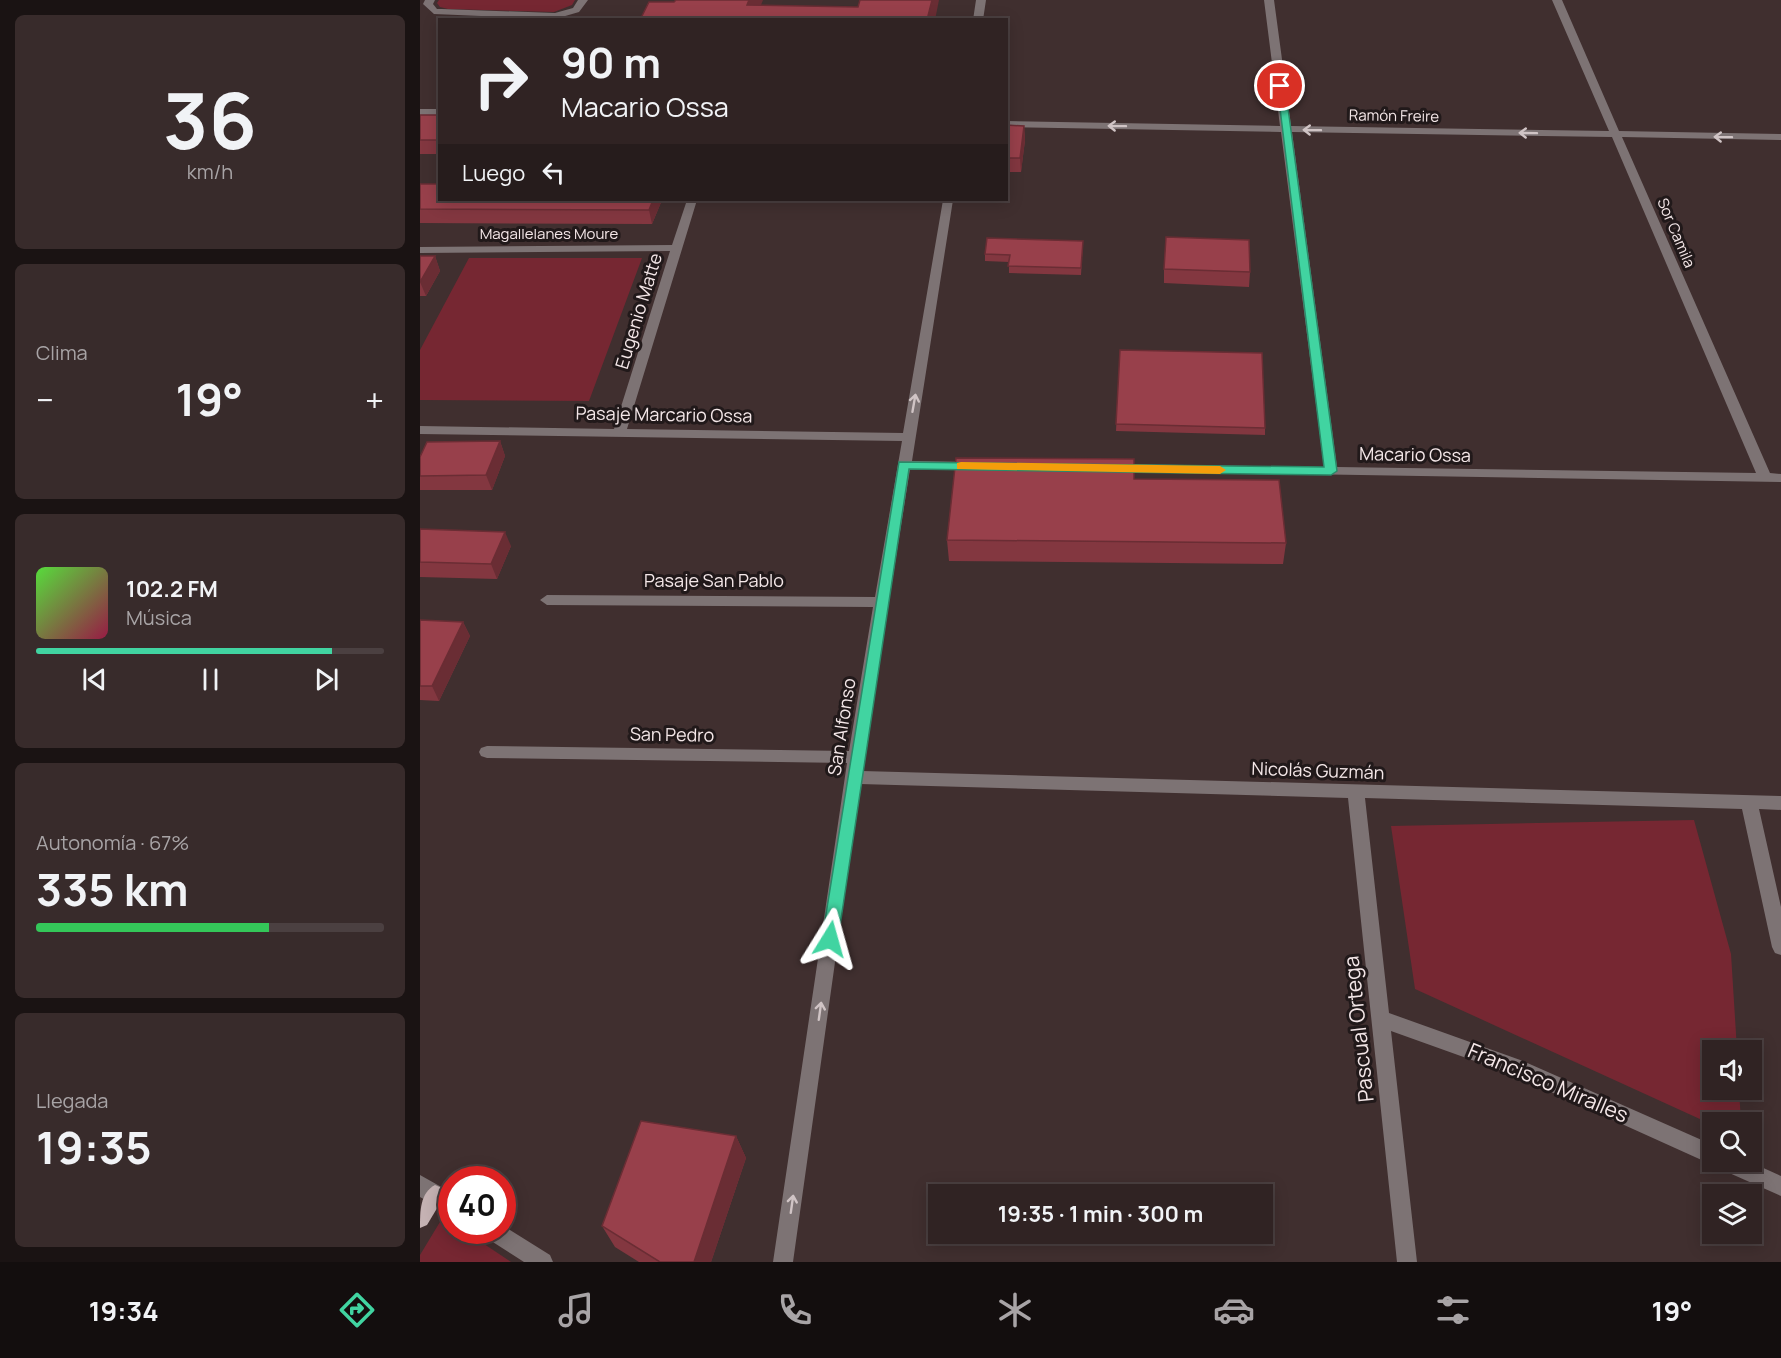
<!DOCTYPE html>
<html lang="es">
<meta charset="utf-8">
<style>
:root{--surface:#302323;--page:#382b2b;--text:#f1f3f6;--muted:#a8a4a6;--line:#4b4041;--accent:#41d4a1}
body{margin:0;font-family:Manrope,sans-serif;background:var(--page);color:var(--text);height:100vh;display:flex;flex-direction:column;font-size:22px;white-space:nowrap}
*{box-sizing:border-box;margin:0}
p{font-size:20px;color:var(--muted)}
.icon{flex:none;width:33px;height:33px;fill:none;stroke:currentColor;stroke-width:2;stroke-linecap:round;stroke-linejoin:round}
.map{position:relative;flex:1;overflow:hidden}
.panel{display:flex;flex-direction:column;gap:15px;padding:15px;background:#1a1313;width:420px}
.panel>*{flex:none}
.hud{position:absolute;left:18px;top:18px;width:570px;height:183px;border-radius:0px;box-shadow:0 3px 15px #0003,0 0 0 2px var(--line);background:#302323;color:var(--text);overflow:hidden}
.buttons{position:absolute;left:1282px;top:1040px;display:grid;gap:12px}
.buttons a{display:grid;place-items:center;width:60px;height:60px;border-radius:0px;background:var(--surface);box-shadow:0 3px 15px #0003,0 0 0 2px var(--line);font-size:30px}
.speed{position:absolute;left:18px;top:1166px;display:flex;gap:12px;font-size:30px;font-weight:700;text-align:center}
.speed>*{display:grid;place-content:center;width:78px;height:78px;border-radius:50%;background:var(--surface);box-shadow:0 3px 15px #0003,0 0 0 2px var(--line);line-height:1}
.speed .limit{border:9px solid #d22;background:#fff;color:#111}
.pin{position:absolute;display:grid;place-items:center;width:51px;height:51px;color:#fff;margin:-26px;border:3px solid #fff;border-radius:50%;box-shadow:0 2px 6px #0007}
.me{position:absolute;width:66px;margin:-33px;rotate:8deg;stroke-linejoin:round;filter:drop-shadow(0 0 4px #0008)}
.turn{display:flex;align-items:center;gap:21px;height:126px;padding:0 24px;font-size:27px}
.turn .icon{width:78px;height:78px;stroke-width:2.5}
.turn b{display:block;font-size:42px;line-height:51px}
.then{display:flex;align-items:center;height:57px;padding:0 24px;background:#0003;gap:12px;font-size:22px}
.big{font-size:45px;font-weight:700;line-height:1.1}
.panel .card{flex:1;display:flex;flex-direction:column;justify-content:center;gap:9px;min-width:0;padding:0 21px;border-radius:9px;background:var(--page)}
.panel .dial{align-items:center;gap:0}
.dial b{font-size:78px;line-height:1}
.song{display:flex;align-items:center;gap:18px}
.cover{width:72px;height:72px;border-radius:9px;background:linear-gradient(135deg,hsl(110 70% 55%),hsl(340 70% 35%))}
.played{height:6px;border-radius:3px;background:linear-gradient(90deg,var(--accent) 85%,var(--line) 85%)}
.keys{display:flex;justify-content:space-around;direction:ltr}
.heat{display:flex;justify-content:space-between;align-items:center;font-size:33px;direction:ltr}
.charge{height:9px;border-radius:4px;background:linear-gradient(90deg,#34c759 67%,var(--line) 0)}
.trip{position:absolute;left:508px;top:1184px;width:345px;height:60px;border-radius:0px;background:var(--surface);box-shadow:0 3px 15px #0003,0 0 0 2px var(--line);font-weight:700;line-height:60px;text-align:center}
.menu{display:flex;height:96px;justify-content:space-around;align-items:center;background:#130e0e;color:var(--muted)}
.menu .icon{width:42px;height:42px}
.menu .active{color:var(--accent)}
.menu b{font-size:27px;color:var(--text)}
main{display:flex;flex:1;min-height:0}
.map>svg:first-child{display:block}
.green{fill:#762732}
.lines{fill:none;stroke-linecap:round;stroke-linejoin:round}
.minor{fill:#7d7374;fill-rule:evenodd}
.major{fill:#c5b2b3;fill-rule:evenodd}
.wall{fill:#833740}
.shaded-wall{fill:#6a2d34}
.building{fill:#98404b;stroke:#6a2d34;stroke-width:1.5}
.oneway{stroke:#d0c4c5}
.route{fill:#41d4a1;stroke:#2a8a69;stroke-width:1.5}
.slow{fill:#f59e0b}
.labels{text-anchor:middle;stroke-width:6;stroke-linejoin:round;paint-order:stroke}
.far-street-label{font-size:15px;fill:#f4e7e8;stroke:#21191a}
.street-label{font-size:18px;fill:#f4e7e8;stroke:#21191a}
.near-street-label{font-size:21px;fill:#f4e7e8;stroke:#21191a}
</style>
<main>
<section class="panel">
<div class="card dial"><b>36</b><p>km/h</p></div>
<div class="card"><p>Clima</p>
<div class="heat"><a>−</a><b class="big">19°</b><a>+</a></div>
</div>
<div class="card">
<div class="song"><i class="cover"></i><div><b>102.2 FM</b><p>Música</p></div></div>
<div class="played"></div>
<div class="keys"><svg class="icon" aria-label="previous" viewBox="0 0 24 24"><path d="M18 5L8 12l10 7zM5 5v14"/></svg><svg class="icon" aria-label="pause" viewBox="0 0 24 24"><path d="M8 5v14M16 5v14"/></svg><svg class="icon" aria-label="next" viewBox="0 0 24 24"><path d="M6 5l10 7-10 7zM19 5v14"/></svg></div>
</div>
<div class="card"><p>Autonomía · 67%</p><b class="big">335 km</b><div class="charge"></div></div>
<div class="card"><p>Llegada</p><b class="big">19:35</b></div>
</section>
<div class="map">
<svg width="1361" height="1262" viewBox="0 0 1361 1262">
<rect width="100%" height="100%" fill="#402f2f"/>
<path class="green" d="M 19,0 L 155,0 L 152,5 L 134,12 L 28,9 L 20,7 L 17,3 Z
M 49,258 L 222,258 L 169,401 L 0,400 L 0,350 Z
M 1274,820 L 1311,954 L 1317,1050 L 1293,1050 L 1293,1089 L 1319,1089 L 1321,1122 L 1293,1122 L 1293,1125 L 995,989 L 971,826 Z
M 23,1217 L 31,1222 L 32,1230 L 43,1230 L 91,1262 L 0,1262 L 0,1255 Z"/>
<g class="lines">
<path class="minor" d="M 5,0 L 15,0 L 13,4 L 17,9 L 22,9 L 135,13 L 153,8 L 158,0 L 168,0 L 159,12 L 135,19 L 14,14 L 3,4 Z
M 556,0 L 566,0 L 563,20 L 553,20 Z
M 844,0 L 854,0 L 871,126 L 1189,131 L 1132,0 L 1142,0 L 1199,131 L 1361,134 L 1361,140 L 1202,137 L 1350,473 L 1361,474 L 1361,482 L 690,471 L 688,468 L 695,464 L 904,467 L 861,132 L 586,127 L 586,121 L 860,126 ZM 872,132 L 1192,137 L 1336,473 L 917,467 Z
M 0,109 L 20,109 L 20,115 L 0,115 Z
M 267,200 L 277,200 L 207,429 L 483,433 L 523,200 L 533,200 L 492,461 L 554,462 L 561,466 L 554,470 L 490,469 L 442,771 L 1361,796 L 1361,810 L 1339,809 L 1361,907 L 1361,955 L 1355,953 L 1352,947 L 1322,809 L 945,798 L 969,1013 L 1103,1061 L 1293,1145 L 1293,1161 L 1328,1161 L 1361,1176 L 1361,1196 L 1298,1168 L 1296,1163 L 1286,1162 L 1091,1074 L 971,1031 L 997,1262 L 977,1262 L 928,798 L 440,784 L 373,1262 L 353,1262 L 427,763 L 67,758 L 61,756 L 59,752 L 61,748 L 67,746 L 429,751 L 453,607 L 127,605 L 120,600 L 127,595 L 455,597 L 482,441 L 0,434 L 0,426 L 194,429 L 250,251 L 0,253 L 0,247 L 252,245 Z
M 0,1175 L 32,1193 L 32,1215 L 0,1197 Z
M 82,1225 L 130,1255 L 133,1262 L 104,1262 L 65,1237 L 62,1230 L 82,1230 Z"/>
<path class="major" d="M 15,1185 L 22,1188 L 25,1195 L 7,1225 L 0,1228 C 0,1211 0,1193 15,1185 Z"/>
</g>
<path class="wall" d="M 0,115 L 20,115 L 20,154 L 0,154 Z
M 586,125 L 604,126 L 605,140 L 601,172 L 586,172 Z
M 0,184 L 242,200 L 232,224 L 0,223 Z
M 663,241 L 661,275 L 589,273 L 589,262 L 565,261 L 565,254 Z
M 0,256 L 15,256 L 20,271 L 6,296 L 0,296 Z
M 744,269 L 830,272 L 829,287 L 744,283 Z
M 700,350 L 845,428 L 845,435 L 696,431 Z
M 80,441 L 85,456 L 72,490 L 0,490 L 0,457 Z
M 0,529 L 91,546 L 77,579 L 0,577 Z
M 527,540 L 866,543 L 863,564 L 529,561 Z
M 0,620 L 43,622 L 50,636 L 19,701 L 0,700 Z
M 316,1136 L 326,1158 L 291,1262 L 219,1262 L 195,1247 L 182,1226 Z"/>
<path class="shaded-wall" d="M 329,0 L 343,0 L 335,20 L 327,5 Z
M 512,0 L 519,0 L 515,20 L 507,20 Z
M 604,126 L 605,140 L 601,172 L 600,158 Z
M 233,200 L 242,200 L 232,224 L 229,210 Z
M 15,256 L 20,271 L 6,296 L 0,282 Z
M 80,441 L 85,456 L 72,490 L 66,475 Z
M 85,532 L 91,546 L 77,579 L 71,564 Z
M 43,622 L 50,636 L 19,701 L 12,686 Z
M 316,1136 L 326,1158 L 291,1262 L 274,1262 Z"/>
<path class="building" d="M 256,0 L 329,0 L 327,5 L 438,7 L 440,0 L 512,0 L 507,20 L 220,20 L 229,2 L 254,2 Z
M 0,115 L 20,115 L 20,140 L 0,140 Z
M 586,125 L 604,126 L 600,158 L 586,158 Z
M 0,184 L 20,184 L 20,200 L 233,200 L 229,210 L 0,209 Z
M 746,237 L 829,240 L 830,272 L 744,269 Z
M 567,238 L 663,241 L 661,268 L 588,266 L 590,255 L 565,254 Z
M 0,256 L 15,256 L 0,282 Z
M 700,350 L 842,353 L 845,428 L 696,424 Z
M 80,441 L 66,475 L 0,476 L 0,457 L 7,442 Z
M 536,458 L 714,459 L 714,479 L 859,480 L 866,543 L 527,540 Z
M 0,529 L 85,532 L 71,564 L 0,562 Z
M 0,620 L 43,622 L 12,686 L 0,686 Z
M 221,1121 L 316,1136 L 274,1262 L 240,1262 L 182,1226 Z"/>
<defs><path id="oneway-shaft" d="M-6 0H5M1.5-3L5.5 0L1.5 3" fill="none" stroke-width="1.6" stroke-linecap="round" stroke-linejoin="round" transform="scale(1.5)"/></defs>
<g class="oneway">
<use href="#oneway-shaft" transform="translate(697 126) rotate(-179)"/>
<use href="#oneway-shaft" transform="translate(892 130) rotate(-179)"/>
<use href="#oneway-shaft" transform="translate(1108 133) rotate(-179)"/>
<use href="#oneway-shaft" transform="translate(1303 137) rotate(-179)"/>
<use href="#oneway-shaft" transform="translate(494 403) rotate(-80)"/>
<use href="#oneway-shaft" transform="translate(400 1011) rotate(-82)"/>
<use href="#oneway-shaft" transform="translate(372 1204) rotate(-82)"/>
</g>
<path class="route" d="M 857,84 L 865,86 L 917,471 L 911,475 L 489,469 L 418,939 L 416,944 L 404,944 L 402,939 L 479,462 L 904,467 Z"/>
<path class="slow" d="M 541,462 L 800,466 L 806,470 L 800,474 L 537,469 L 537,463 Z"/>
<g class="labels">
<g class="far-street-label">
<text transform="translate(974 116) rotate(1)" y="5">Ramón Freire</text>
<text transform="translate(1256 233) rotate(67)" y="5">Sor Camila</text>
<text x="129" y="239">Magallelanes Moure</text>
</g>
<g class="street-label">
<text transform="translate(219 311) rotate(-73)" y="6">Eugenio Matte</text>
<text transform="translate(244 415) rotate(1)" y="6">Pasaje Marcario Ossa</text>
<text transform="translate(995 455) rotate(1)" y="6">Macario Ossa</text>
<text x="294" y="587">Pasaje San Pablo</text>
<text transform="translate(422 727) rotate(-81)" y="6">San Alfonso</text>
<text transform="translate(252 735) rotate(1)" y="6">San Pedro</text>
<text transform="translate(898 771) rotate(2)" y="6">Nicolás Guzmán</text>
</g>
<g class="near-street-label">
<text transform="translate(939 1029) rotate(-96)" y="7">Pascual Ortega</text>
<text transform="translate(1128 1083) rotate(23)" y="7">Francisco Miralles</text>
</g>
</g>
</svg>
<div class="buttons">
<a><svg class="icon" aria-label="sound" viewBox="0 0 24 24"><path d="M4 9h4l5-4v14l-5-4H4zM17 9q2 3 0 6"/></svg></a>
<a><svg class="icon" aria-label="search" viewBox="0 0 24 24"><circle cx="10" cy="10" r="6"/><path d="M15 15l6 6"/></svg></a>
<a><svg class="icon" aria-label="layers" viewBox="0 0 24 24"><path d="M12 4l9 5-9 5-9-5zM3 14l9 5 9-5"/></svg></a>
</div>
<div class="speed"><div class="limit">40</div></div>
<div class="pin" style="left:860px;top:86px;background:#d93025"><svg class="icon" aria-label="arrive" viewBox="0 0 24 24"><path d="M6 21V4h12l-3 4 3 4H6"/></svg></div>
<svg class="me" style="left:410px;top:939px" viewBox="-20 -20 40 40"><path d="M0-17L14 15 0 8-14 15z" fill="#41d4a1" stroke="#fff" stroke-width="4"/></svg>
<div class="trip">19:35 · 1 min · 300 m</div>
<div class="hud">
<div class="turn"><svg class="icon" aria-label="right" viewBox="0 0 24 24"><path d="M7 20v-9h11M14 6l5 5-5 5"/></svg><div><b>90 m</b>Macario Ossa</div></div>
<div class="then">Luego<svg class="icon" aria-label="left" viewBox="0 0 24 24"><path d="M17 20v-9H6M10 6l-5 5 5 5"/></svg></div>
</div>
</div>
</main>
<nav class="menu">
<b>19:34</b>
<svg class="icon active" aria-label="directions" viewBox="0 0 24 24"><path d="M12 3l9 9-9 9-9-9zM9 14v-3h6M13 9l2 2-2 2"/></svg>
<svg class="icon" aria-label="music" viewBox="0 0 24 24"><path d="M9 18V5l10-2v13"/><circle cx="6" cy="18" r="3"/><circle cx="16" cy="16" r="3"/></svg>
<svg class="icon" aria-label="phone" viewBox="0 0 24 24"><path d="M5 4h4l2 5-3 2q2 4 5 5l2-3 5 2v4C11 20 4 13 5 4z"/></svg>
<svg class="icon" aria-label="climate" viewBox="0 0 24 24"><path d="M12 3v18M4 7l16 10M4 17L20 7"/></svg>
<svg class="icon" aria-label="car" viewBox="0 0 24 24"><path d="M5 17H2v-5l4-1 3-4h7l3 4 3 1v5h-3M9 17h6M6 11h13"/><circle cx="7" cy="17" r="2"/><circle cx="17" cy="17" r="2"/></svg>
<svg class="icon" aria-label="filters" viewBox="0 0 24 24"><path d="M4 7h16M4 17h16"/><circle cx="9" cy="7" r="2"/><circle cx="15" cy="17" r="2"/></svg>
<b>19°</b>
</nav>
